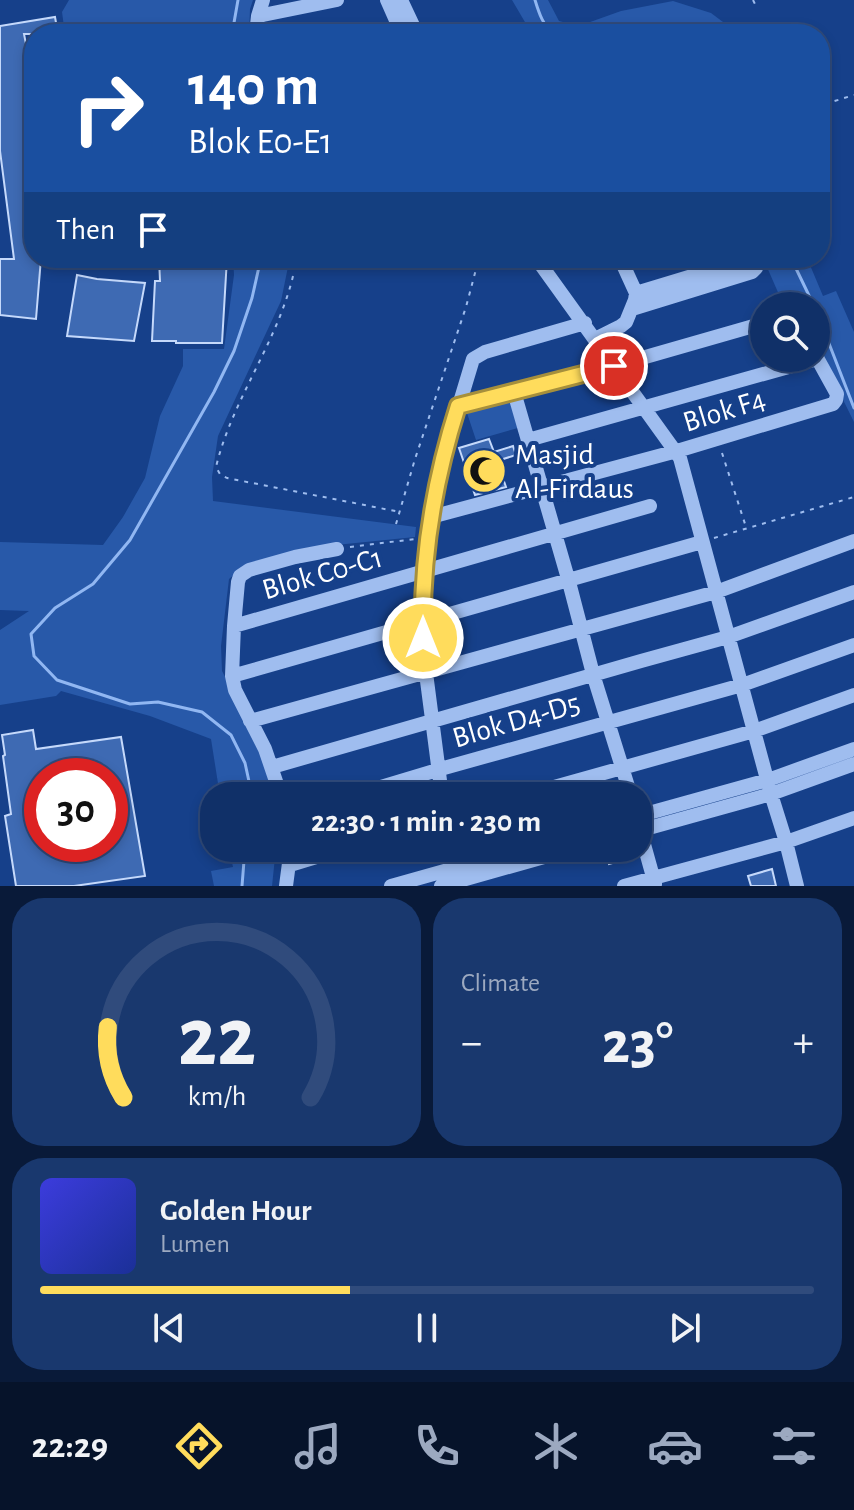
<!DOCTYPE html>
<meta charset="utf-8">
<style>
:root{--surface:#103068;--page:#19386e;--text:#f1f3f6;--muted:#9ca9c0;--line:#304b7c;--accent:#ffdc5c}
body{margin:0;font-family:"Alegreya Sans",sans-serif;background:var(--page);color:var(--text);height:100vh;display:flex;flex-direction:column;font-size:30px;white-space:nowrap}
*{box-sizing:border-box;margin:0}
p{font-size:26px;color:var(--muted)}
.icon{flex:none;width:44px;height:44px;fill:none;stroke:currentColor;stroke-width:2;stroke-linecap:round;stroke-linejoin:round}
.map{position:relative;height:886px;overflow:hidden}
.panel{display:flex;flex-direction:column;gap:12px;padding:12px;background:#091a39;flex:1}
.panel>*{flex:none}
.banner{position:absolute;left:24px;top:24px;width:806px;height:244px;border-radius:32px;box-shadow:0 4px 12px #0003,0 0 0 2px var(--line);background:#1a4fa0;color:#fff;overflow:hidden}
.tools{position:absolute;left:750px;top:292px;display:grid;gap:16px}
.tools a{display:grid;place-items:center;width:80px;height:80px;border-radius:50%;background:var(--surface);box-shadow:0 4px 12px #0003,0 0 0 2px var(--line);font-size:40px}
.speed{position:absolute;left:24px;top:758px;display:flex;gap:16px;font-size:40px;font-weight:700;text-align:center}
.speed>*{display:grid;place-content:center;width:104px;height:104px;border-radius:50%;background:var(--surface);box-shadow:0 4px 12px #0003,0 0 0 2px var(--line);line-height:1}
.speed .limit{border:12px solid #d22;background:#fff;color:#111}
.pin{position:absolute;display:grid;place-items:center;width:68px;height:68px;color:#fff;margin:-34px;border:4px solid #fff;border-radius:50%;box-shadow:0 2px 8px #0007}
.me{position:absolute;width:88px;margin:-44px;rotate:0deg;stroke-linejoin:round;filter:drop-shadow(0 0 6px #0008)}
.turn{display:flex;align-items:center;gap:28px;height:168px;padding:0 32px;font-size:36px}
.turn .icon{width:104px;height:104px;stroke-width:2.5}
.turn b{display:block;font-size:56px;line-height:68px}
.then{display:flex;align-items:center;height:76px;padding:0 32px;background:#0003;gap:16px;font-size:30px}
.big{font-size:60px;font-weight:700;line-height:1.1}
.panel .widget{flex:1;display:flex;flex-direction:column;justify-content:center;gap:12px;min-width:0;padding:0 28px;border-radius:32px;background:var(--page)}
.panel .dial{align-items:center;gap:0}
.dial svg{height:208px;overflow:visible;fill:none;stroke:var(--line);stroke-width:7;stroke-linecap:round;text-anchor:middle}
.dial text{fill:var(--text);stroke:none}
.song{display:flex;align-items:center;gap:24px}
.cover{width:96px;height:96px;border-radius:12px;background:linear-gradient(135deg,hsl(240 70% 55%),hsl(230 70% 35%))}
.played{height:8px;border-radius:4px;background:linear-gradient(90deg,var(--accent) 40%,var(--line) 40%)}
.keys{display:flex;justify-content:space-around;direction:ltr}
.heat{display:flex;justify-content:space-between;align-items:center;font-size:44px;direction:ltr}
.panel .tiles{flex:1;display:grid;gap:12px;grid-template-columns:1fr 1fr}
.widget:last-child{grid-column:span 2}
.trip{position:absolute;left:200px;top:782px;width:452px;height:80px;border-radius:32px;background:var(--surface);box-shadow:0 4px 12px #0003,0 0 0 2px var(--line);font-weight:700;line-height:80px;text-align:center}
.dock{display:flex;height:128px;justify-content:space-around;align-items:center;background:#06132a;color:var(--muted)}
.dock .icon{width:56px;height:56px}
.dock .active{color:var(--accent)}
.dock b{font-size:36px;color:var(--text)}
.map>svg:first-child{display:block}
.green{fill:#2859a9}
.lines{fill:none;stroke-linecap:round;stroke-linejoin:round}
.stream{stroke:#91b7f2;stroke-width:3}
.building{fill:#3e6ab3;stroke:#c5d9fb;stroke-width:2;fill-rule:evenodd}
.path{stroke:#9fbdef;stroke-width:2;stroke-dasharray:4 6;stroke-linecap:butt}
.minor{stroke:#9fbdef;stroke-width:14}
.route-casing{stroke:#a68f3c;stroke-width:20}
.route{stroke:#ffdc5c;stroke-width:14}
.labels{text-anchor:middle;stroke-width:8;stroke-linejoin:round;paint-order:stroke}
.street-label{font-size:30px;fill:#fff;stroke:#16408a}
.poi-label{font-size:30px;fill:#fff;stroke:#16408a;text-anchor:start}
</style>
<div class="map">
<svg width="854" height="886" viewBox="0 0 854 886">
<rect width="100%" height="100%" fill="#16408a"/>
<path class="green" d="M 69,0 L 253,0 L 250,9 L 249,34 L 65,34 L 62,12 Z
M 512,0 L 548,0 L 559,21 L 579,26 L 621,11 L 673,1 L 711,13 L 727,25 L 731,34 L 532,34 Z
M 233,258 L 288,258 L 289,262 L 281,301 L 218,436 L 212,477 L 213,501 L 416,527 L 415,537 L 306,548 L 246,565 L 229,579 L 221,646 L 222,671 L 261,746 L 278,796 L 220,796 L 211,739 L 150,716 L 61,691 L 56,696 L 0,705 L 0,630 L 29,611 L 0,610 L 0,542 L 103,545 L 123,517 L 145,478 L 160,416 L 183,366 L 183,349 L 224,349 L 234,275 Z
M 763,258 L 807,258 L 823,296 L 836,291 L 854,332 L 854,422 L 816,345 L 816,306 L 784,306 Z
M 509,398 L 518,428 L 476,440 L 466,410 Z
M 229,848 L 276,848 L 272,886 L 214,886 L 211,871 L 233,867 Z"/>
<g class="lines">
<path class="stream" d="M 535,0 C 539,13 543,26 554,34
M 232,34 L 238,0
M 612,34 L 670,34
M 791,258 L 814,306
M 816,310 L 854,408
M 249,796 L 250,786 L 245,763 L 231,735 L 202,712 L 158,702 L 130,704 L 57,680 L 34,656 L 31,634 L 55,608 L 93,584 L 130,540 L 214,392 L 234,351 L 252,298 L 261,258
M 242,886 L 245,848"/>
</g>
<path class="building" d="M 55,17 L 58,34 L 24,34 L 34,85 L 34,258 L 41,258 L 36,319 L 0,315 L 0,259 L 14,259 L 0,151 L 0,26 Z
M 159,258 L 227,258 L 222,343 L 176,343 L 176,341 L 152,341 L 155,281 L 160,281 Z
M 77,275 L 97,279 L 145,283 L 134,341 L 67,336 Z
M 489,439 L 494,452 L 513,446 L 516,455 L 497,461 L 506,487 L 475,495 L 459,448 Z
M 33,730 L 36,749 L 121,737 L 145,876 L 74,886 L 16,886 L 5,816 L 11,814 L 3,756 L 5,755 L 2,735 ZM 42,776 L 110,776 L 110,844 L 42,844 Z
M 604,848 L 635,848 L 637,856 L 609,864 Z
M 772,869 L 776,886 L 751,886 L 748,876 Z"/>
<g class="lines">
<path class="path" d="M 753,0 L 757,8
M 825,104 L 854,95
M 308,262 L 455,258
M 293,276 C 277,343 232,400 216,467 L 220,474 L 227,478 L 400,512
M 722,453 L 746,527
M 396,524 L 415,459 L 466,307 L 479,258
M 714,538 L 854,497
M 350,547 L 415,539"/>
<path class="minor" d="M 387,0 L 402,34
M 401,0 L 417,34
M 258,16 L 263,0
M 256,34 L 258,16 L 337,0
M 295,258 L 296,262
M 536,258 L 680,458 L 771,794 L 786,842 L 797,886
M 632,309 L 752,272 L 756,268 L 755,263 L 751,259 L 748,259 L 636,293
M 595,339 L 621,326 L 626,322 L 635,300 L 636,293 L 620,258
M 514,392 L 569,582 L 593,674 L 631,796
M 458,406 L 614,366 L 764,323
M 528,440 L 817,359
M 431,517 L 677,451 L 833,404 L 836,400 L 837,394 L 816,356
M 234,626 L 650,506
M 232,676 L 702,542
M 250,721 L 716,592 L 854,541
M 272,767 L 641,661 L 728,637 L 854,592
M 281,796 L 265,749 L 235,690 L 232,676 L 234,626 L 238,582 L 240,576 L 249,570 L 295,557 L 337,549
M 351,796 L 444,768 L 742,685 L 854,645
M 442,796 L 426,673 L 423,622 L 425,571 L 428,538 L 441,465 L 473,359 L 485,352 L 585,323
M 522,796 L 754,731 L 854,695
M 638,816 L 768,780 L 854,749
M 638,823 L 655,884
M 638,831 L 771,794 L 854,764
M 450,848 L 453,878
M 290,865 L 346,848
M 286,886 L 291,848
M 391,886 L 526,848
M 441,886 L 576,848
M 624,886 L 786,842 L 854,818"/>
</g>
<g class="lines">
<g class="route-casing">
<path id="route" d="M 423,638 C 421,559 434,481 458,406 L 614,366"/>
</g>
<use href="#route" class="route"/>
</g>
<defs>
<g id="mosque-disc" transform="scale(2.3)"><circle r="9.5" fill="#ffdc5c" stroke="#16408a"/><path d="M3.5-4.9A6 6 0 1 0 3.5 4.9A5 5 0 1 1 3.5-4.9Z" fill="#111"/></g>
</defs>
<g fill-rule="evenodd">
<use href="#mosque-disc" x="484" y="471"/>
</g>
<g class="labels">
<g class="street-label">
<text transform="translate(724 410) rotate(-17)" y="10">Blok F4</text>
<text transform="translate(322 573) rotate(-16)" y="10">Blok C0-C1</text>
<text transform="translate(516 720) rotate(-16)" y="10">Blok D4-D5</text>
</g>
<g class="poi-label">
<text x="515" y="464">Masjid<tspan x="515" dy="34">Al-Firdaus</tspan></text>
</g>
</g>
</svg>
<div class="tools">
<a><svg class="icon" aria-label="search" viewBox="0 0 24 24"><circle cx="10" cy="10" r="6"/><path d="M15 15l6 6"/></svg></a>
</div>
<div class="speed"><div class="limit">30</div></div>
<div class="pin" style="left:614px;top:366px;background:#d93025"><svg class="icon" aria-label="arrive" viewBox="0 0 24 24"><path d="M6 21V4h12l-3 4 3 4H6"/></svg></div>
<svg class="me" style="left:423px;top:638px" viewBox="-20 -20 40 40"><circle r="17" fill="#ffdc5c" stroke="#fff" stroke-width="3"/><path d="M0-11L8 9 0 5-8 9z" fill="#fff"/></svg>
<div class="trip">22:30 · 1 min · 230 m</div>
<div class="banner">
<div class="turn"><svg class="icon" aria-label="right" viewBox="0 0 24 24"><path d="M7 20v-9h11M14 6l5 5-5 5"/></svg><div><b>140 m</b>Blok E0-E1</div></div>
<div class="then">Then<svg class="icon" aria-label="arrive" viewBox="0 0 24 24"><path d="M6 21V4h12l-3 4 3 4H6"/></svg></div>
</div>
</div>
<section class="panel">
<div class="tiles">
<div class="widget dial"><svg viewBox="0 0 100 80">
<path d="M14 69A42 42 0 1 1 86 69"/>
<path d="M14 69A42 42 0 0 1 8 42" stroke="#ffdc5c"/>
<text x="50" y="56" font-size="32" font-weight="700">22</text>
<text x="50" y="72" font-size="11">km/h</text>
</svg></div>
<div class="widget"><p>Climate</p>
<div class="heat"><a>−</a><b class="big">23°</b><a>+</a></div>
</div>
<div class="widget">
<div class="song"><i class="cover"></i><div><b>Golden Hour</b><p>Lumen</p></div></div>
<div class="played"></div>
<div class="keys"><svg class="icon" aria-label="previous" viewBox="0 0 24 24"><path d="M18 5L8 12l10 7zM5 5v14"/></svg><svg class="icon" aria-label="pause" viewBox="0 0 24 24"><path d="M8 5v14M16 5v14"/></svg><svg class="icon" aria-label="next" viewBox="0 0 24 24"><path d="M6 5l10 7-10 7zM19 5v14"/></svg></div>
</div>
</div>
</section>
<nav class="dock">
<b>22:29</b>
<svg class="icon active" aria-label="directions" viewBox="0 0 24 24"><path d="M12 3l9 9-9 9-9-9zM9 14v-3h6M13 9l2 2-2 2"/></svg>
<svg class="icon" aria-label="music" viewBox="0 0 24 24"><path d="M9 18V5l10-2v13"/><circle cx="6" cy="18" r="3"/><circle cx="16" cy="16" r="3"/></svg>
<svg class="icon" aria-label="phone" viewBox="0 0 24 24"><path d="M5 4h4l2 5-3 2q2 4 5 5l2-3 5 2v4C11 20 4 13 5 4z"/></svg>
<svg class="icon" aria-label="climate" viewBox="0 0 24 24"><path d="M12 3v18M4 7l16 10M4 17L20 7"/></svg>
<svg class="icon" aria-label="car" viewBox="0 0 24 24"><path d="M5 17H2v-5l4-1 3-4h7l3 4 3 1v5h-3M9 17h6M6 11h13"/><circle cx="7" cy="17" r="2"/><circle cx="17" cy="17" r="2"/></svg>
<svg class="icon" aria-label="filters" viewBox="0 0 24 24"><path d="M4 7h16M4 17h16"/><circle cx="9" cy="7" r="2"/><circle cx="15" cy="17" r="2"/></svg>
</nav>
